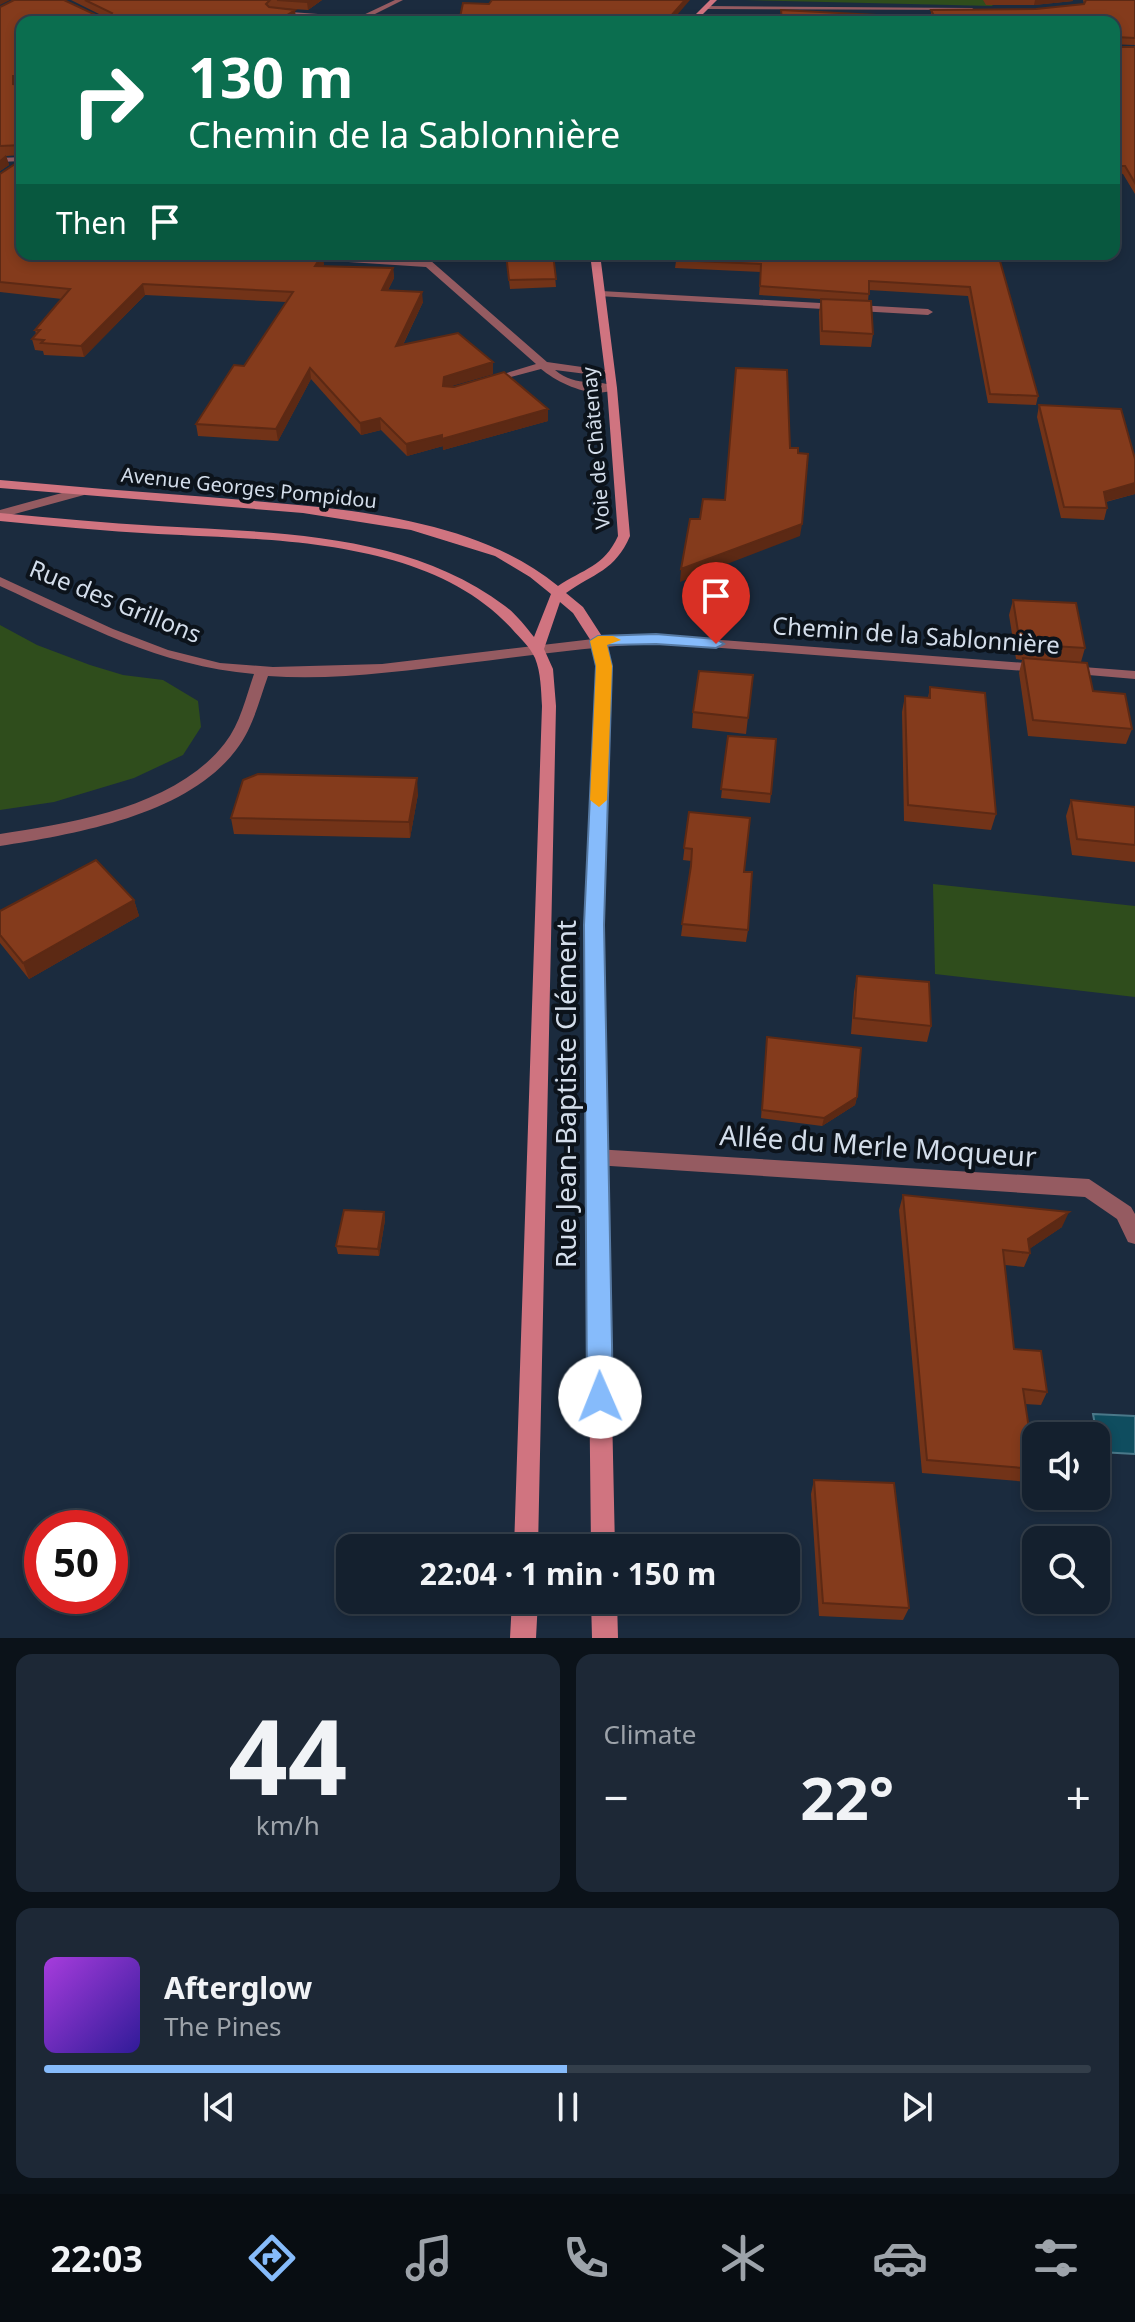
<!DOCTYPE html>
<meta charset="utf-8">
<style>
:root{--surface:#14202e;--page:#1d2836;--text:#f1f3f6;--muted:#9da3aa;--line:#333e4a;--accent:#86bbfb}
body{margin:0;font-family:"Noto Sans",sans-serif;background:var(--page);color:var(--text);height:100vh;display:flex;flex-direction:column;font-size:30px;white-space:nowrap}
*{box-sizing:border-box;margin:0}
p{font-size:26px;color:var(--muted)}
.icon{flex:none;width:44px;height:44px;fill:none;stroke:currentColor;stroke-width:2;stroke-linecap:round;stroke-linejoin:round}
.map{position:relative;height:1638px;overflow:hidden}
.drawer{display:flex;flex-direction:column;gap:16px;padding:16px;background:#0b1219;flex:1}
.drawer>*{flex:none}
.top-card{position:absolute;left:16px;top:16px;width:1104px;height:244px;border-radius:16px;box-shadow:0 4px 12px #0003,0 0 0 2px var(--line);background:#0b6e4f;color:#fff;overflow:hidden}
.controls{position:absolute;left:1022px;top:1422px;display:grid;gap:16px}
.controls a{display:grid;place-items:center;width:88px;height:88px;border-radius:16px;background:var(--surface);box-shadow:0 4px 12px #0003,0 0 0 2px var(--line);font-size:40px}
.speed{position:absolute;left:24px;top:1510px;display:flex;gap:16px;font-size:40px;font-weight:700;text-align:center}
.speed>*{display:grid;place-content:center;width:104px;height:104px;border-radius:50%;background:var(--surface);box-shadow:0 4px 12px #0003,0 0 0 2px var(--line);line-height:1}
.speed .limit{border:12px solid #d22;background:#fff;color:#111}
.pin{position:absolute;display:grid;place-items:center;width:68px;height:68px;color:#fff;margin:-82px -34px;border-radius:50% 50% 50% 0;rotate:-45deg;box-shadow:0 0 8px #0007}
.pin .icon{rotate:45deg}
.me{position:absolute;width:88px;margin:-44px;rotate:359deg;stroke-linejoin:round;filter:drop-shadow(0 0 6px #0008)}
.turn{display:flex;align-items:center;gap:28px;height:168px;padding:0 40px;font-size:36px}
.turn .icon{width:104px;height:104px;stroke-width:2.5}
.turn b{display:block;font-size:56px;line-height:68px}
.then{display:flex;align-items:center;height:76px;padding:0 40px;background:#0003;gap:16px;font-size:30px}
.big{font-size:60px;font-weight:700;line-height:1.1}
.drawer .tile{flex:1;display:flex;flex-direction:column;justify-content:center;gap:12px;min-width:0;padding:0 28px;border-radius:16px;background:var(--page)}
.drawer .dial{align-items:center;gap:0}
.dial b{font-size:104px;line-height:1}
.song{display:flex;align-items:center;gap:24px}
.cover{width:96px;height:96px;border-radius:12px;background:linear-gradient(135deg,hsl(280 70% 55%),hsl(250 70% 35%))}
.played{height:8px;border-radius:4px;background:linear-gradient(90deg,var(--accent) 50%,var(--line) 50%)}
.keys{display:flex;justify-content:space-around;direction:ltr}
.heat{display:flex;justify-content:space-between;align-items:center;font-size:44px;direction:ltr}
.drawer .tiles{flex:1;display:grid;gap:16px;grid-template-columns:1fr 1fr}
.tile:last-child{grid-column:span 2}
.trip{position:absolute;left:336px;top:1534px;width:464px;height:80px;border-radius:16px;background:var(--surface);box-shadow:0 4px 12px #0003,0 0 0 2px var(--line);font-weight:700;line-height:80px;text-align:center}
.dock{display:flex;height:128px;justify-content:space-around;align-items:center;background:#080d12;color:var(--muted)}
.dock .icon{width:56px;height:56px}
.dock .selected{color:var(--accent)}
.dock b{font-size:36px;color:var(--text)}
.map>svg:first-child{display:block}
.green{fill:#2f4d1c}
.water{fill:#0f4d5f;stroke:#4a7889;stroke-width:2}
.lines{fill:none;stroke-linecap:round;stroke-linejoin:round}
.street{fill:#955b61;fill-rule:evenodd}
.secondary{fill:#d07480;fill-rule:evenodd}
.wall{fill:#723318}
.shaded-wall{fill:#5c2914}
.building{fill:#843b1c;stroke:#5c2914;stroke-width:2}
.route{fill:#86bbfb;stroke:#577aa3;stroke-width:2}
.slow{fill:#f59e0b}
.labels{text-anchor:middle;stroke-width:8;stroke-linejoin:round;paint-order:stroke}
.far-street-label{font-size:20px;fill:#d3ddea;stroke:#0c131b}
.street-label{font-size:24px;fill:#d3ddea;stroke:#0c131b}
.near-street-label{font-size:28px;fill:#d3ddea;stroke:#0c131b}
</style>
<div class="map">
<svg width="1135" height="1638" viewBox="0 0 1135 1638">
<rect width="100%" height="100%" fill="#1b2b3e"/>
<path class="green" d="M 742,0 L 986,0 L 993,6 L 744,0 Z
M 0,625 L 37,645 L 90,665 L 123,675 L 163,680 L 198,701 L 201,727 L 183,755 L 134,778 L 54,802 L 0,810 Z
M 933,884 L 1135,906 L 1135,997 L 935,974 Z"/>
<path class="water" d="M 1093,1414 L 1135,1416 L 1135,1454 L 1100,1452 Z"/>
<g class="lines">
<path class="street" d="M 395,0 L 403,0 L 359,22 L 274,13 L 277,11 L 359,17 Z
M 704,6 L 972,8 L 975,10 L 706,9 Z
M 22,157 L 22,161 L 0,162 L 0,158 Z
M 305,254 L 419,261 L 412,254 L 423,254 L 547,362 L 610,371 L 615,374 L 610,377 L 555,370 C 577,389 600,377 617,388 C 596,401 559,384 541,369 L 484,384 L 484,380 L 536,364 L 426,267 L 302,259 L 302,255 Z
M 601,291 L 928,309 L 933,312 L 928,315 L 598,296 L 596,294 Z
M 80,488 L 84,489 L 84,495 L 0,518 L 0,510 Z
M 0,577 L 113,629 L 168,650 L 220,663 L 273,667 L 382,664 L 602,638 L 656,635 L 1039,664 L 1046,668 L 1039,672 L 656,643 C 593,647 531,655 468,663 C 402,671 334,681 268,676 C 259,701 253,728 236,750 C 187,815 76,834 0,846 L 0,834 C 73,823 177,806 225,743 C 240,724 246,697 254,674 C 159,666 85,625 0,586 Z
M 1070,666 L 1135,671 L 1135,679 L 1065,673 L 1063,670 L 1065,667 Z
M 595,1149 L 1089,1179 L 1131,1207 L 1135,1214 L 1135,1244 L 1128,1242 L 1117,1219 L 1085,1197 L 595,1165 L 588,1163 L 585,1157 L 588,1151 Z"/>
<path class="secondary" d="M 710,0 L 717,0 L 695,22 L 688,22 Z
M 590,254 L 600,254 L 617,388 L 630,536 C 615,571 594,573 566,593 L 583,607 L 605,641 L 611,666 L 606,776 L 603,997 L 615,1548 L 591,1548 L 585,997 L 591,776 L 597,666 L 591,641 L 573,613 L 560,602 L 544,649 L 553,669 L 556,706 L 538,1548 L 514,1548 L 542,706 C 541,690 541,673 535,658 C 530,647 520,638 512,629 C 429,538 272,540 158,534 C 105,531 52,526 0,521 L 0,513 C 53,518 106,523 158,526 C 275,533 407,532 505,606 C 516,614 525,626 534,637 L 551,594 L 530,577 L 495,556 L 411,530 L 303,513 L 0,488 L 0,480 C 69,486 138,492 208,497 C 319,507 469,512 558,586 C 583,569 604,567 618,536 L 607,388 Z
M 512,1600 L 538,1600 L 536,1638 L 510,1638 Z
M 591,1600 L 617,1600 L 618,1638 L 592,1638 Z"/>
</g>
<path class="wall" d="M 71,0 L 322,0 L 308,10 L 276,8 L 296,18 L 289,22 L 22,22 L 22,254 L 324,264 L 323,266 L 393,268 L 394,278 L 388,290 L 423,302 L 403,345 L 493,374 L 451,386 L 548,421 L 443,450 L 443,446 L 407,456 L 381,430 L 361,435 L 311,379 L 278,441 L 198,436 L 196,424 L 244,366 L 286,302 L 145,295 L 84,357 L 44,355 L 43,351 L 35,350 L 32,339 L 36,334 L 35,330 L 62,299 L 0,292 L 0,174 L 21,160 L 22,155 L 6,156 L 9,165 L 0,171 L 0,7 L 105,17 Z
M 983,0 L 1073,0 L 1073,1 L 1034,5 L 986,5 Z
M 1083,0 L 1135,0 L 1135,45 L 459,22 L 489,4 L 675,18 L 781,20 L 781,10 L 931,18 L 931,10 L 1036,9 L 1084,4 Z
M 1114,46 L 1116,47 L 1135,47 L 1135,194 L 1123,174 L 1114,173 Z
M 506,254 L 553,254 L 556,287 L 510,289 Z
M 677,254 L 998,254 L 1038,396 L 1036,405 L 988,403 L 968,296 L 869,290 L 868,301 L 873,334 L 871,347 L 820,345 L 819,312 L 821,299 L 759,295 L 761,272 L 675,268 Z
M 1039,405 L 1135,459 L 1135,494 L 1106,502 L 1107,508 L 1104,520 L 1061,518 L 1037,417 Z
M 1013,600 L 1085,648 L 1081,662 L 1093,691 L 1132,729 L 1126,744 L 1028,736 L 1019,673 L 1022,660 L 1016,659 L 1009,615 Z
M 753,675 L 746,734 L 692,728 L 693,712 Z
M 930,687 L 996,814 L 991,830 L 904,821 L 902,712 L 905,696 L 928,698 Z
M 728,736 L 776,739 L 770,803 L 721,798 Z
M 418,794 L 410,838 L 234,834 L 231,818 Z
M 1071,800 L 1135,807 L 1135,862 L 1072,855 L 1066,816 Z
M 689,812 L 744,872 L 748,930 L 746,942 L 681,936 L 690,869 L 691,861 L 683,860 Z
M 134,900 L 139,916 L 29,979 L 0,943 L 0,911 Z
M 857,976 L 931,1026 L 927,1042 L 851,1034 L 854,992 Z
M 767,1037 L 857,1097 L 855,1105 L 822,1126 L 761,1118 Z
M 903,1195 L 1062,1227 L 1029,1249 L 1030,1253 L 1024,1267 L 1005,1265 L 1014,1349 L 1047,1392 L 1041,1405 L 1025,1404 L 1035,1469 L 1029,1482 L 922,1473 L 899,1210 Z
M 384,1212 L 385,1220 L 379,1256 L 338,1254 L 336,1246 Z
M 814,1480 L 909,1608 L 903,1620 L 819,1616 L 811,1494 Z"/>
<path class="shaded-wall" d="M 0,0 L 10,0 L 0,5 Z
M 310,0 L 322,0 L 308,10 L 307,2 Z
M 685,0 L 690,0 L 671,22 L 669,18 Z
M 1035,0 L 1073,0 L 1073,1 L 1034,5 Z
M 295,10 L 296,18 L 289,22 L 276,22 Z
M 6,155 L 9,165 L 0,171 L 0,160 Z
M 323,254 L 324,264 L 317,276 L 315,266 Z
M 393,268 L 394,278 L 383,300 L 382,290 Z
M 143,284 L 145,295 L 84,357 L 81,346 Z
M 422,292 L 423,302 L 397,357 L 396,346 Z
M 493,362 L 493,374 L 445,388 L 443,386 L 444,377 Z
M 310,368 L 311,379 L 278,441 L 276,429 Z
M 548,409 L 548,421 L 443,450 L 442,439 Z
M 380,418 L 381,430 L 361,435 L 360,423 Z
M 442,435 L 443,446 L 407,456 L 406,444 Z
M 1135,483 L 1135,494 L 1100,503 L 1104,492 Z
M 802,524 L 800,536 L 680,582 L 681,569 Z
M 417,778 L 418,794 L 410,838 L 409,822 Z
M 134,900 L 139,916 L 29,979 L 23,963 Z
M 857,1097 L 855,1105 L 822,1126 L 824,1118 Z
M 384,1212 L 385,1220 L 379,1256 L 378,1249 Z
M 1069,1212 L 1062,1227 L 1022,1254 L 1028,1239 Z"/>
<path class="building" d="M 14,0 L 64,0 L 100,17 L 109,17 L 112,13 L 85,0 L 270,0 L 266,4 L 269,7 L 295,10 L 276,22 L 22,22 L 22,76 L 13,76 L 13,84 L 22,85 L 22,78 L 22,254 L 323,254 L 315,266 L 393,268 L 382,290 L 422,292 L 396,346 L 458,333 L 493,362 L 444,377 L 443,386 L 454,387 L 504,372 L 548,409 L 442,439 L 442,435 L 406,444 L 380,418 L 360,423 L 310,368 L 276,429 L 196,424 L 234,365 L 244,366 L 293,292 L 143,284 L 81,346 L 41,343 L 44,340 L 32,339 L 40,330 L 35,330 L 70,289 L 0,282 L 0,174 L 21,160 L 22,145 L 0,146 L 0,7 Z
M 277,0 L 310,0 L 307,2 Z
M 492,0 L 685,0 L 669,18 L 782,20 L 781,10 L 935,18 L 931,10 L 1036,9 L 1084,4 L 1086,0 L 1135,0 L 1135,38 L 1116,37 L 1114,41 L 1114,22 L 459,22 L 463,3 L 489,4 Z
M 1114,46 L 1116,47 L 1135,47 L 1135,183 L 1125,166 L 1114,166 Z
M 506,254 L 553,254 L 556,279 L 509,280 Z
M 677,254 L 998,254 L 1038,396 L 990,394 L 970,287 L 869,281 L 869,294 L 760,286 L 761,264 L 676,260 Z
M 821,299 L 871,301 L 873,334 L 822,331 Z
M 736,368 L 787,370 L 790,448 L 798,448 L 798,453 L 808,454 L 802,524 L 681,569 L 690,519 L 700,519 L 703,499 L 725,500 Z
M 1039,405 L 1121,409 L 1135,459 L 1135,483 L 1104,492 L 1107,508 L 1064,507 Z
M 1013,600 L 1076,603 L 1085,648 L 1020,644 Z
M 1023,658 L 1087,663 L 1093,691 L 1125,694 L 1132,729 L 1033,720 Z
M 699,671 L 753,675 L 748,718 L 693,712 Z
M 930,687 L 985,693 L 996,814 L 908,805 L 905,696 L 930,698 Z
M 728,736 L 776,739 L 771,794 L 721,789 Z
M 258,774 L 417,778 L 409,822 L 231,818 L 243,780 Z
M 1071,800 L 1135,807 L 1135,845 L 1077,839 Z
M 689,812 L 750,818 L 744,872 L 752,872 L 748,930 L 682,924 L 691,866 L 692,849 L 684,848 Z
M 96,860 L 134,900 L 23,963 L 0,935 L 0,911 Z
M 857,976 L 929,982 L 931,1026 L 854,1018 Z
M 767,1037 L 861,1048 L 857,1097 L 824,1118 L 762,1110 Z
M 903,1195 L 1069,1212 L 1028,1239 L 1030,1253 L 1003,1250 L 1014,1349 L 1041,1351 L 1047,1392 L 1023,1389 L 1035,1469 L 927,1460 Z
M 344,1210 L 384,1212 L 378,1249 L 336,1246 Z
M 814,1480 L 894,1483 L 909,1608 L 823,1603 Z"/>
<path class="route" d="M 656,634 L 716,639 L 724,644 L 716,648 L 656,644 L 607,645 L 612,666 L 604,925 L 613,1397 L 609,1406 L 600,1410 L 591,1406 L 587,1397 L 584,925 L 596,666 L 590,641 L 598,636 Z"/>
<path class="slow" d="M 598,636 L 613,636 L 621,640 L 607,645 L 612,666 L 607,800 L 599,807 L 590,800 L 596,666 L 590,641 Z"/>
<g class="labels">
<g class="far-street-label">
<text transform="translate(596 448) rotate(-95)" y="7">Voie de Châtenay</text>
<text transform="translate(249 488) rotate(6)" y="7">Avenue Georges Pompidou</text>
</g>
<g class="street-label">
<text transform="translate(115 602) rotate(22)" y="8">Rue des Grillons</text>
<text transform="translate(916 636) rotate(4)" y="8">Chemin de la Sablonnière</text>
</g>
<g class="near-street-label">
<text transform="translate(566 1094) rotate(-90)" y="10">Rue Jean-Baptiste Clément</text>
<text transform="translate(878 1146) rotate(4)" y="10">Allée du Merle Moqueur</text>
</g>
</g>
</svg>
<div class="controls">
<a><svg class="icon" aria-label="sound" viewBox="0 0 24 24"><path d="M4 9h4l5-4v14l-5-4H4zM17 9q2 3 0 6"/></svg></a>
<a><svg class="icon" aria-label="search" viewBox="0 0 24 24"><circle cx="10" cy="10" r="6"/><path d="M15 15l6 6"/></svg></a>
</div>
<div class="speed"><div class="limit">50</div></div>
<div class="pin" style="left:716px;top:644px;background:#d93025"><svg class="icon" aria-label="arrive" viewBox="0 0 24 24"><path d="M6 21V4h12l-3 4 3 4H6"/></svg></div>
<svg class="me" style="left:600px;top:1397px" viewBox="-20 -20 40 40"><circle r="19" fill="#fff"/><path d="M0-13L10 11 0 6-10 11z" fill="#86bbfb"/></svg>
<div class="trip">22:04 · 1 min · 150 m</div>
<div class="top-card">
<div class="turn"><svg class="icon" aria-label="right" viewBox="0 0 24 24"><path d="M7 20v-9h11M14 6l5 5-5 5"/></svg><div><b>130 m</b>Chemin de la Sablonnière</div></div>
<div class="then">Then<svg class="icon" aria-label="arrive" viewBox="0 0 24 24"><path d="M6 21V4h12l-3 4 3 4H6"/></svg></div>
</div>
</div>
<section class="drawer">
<div class="tiles">
<div class="tile dial"><b>44</b><p>km/h</p></div>
<div class="tile"><p>Climate</p>
<div class="heat"><a>−</a><b class="big">22°</b><a>+</a></div>
</div>
<div class="tile">
<div class="song"><i class="cover"></i><div><b>Afterglow</b><p>The Pines</p></div></div>
<div class="played"></div>
<div class="keys"><svg class="icon" aria-label="previous" viewBox="0 0 24 24"><path d="M18 5L8 12l10 7zM5 5v14"/></svg><svg class="icon" aria-label="pause" viewBox="0 0 24 24"><path d="M8 5v14M16 5v14"/></svg><svg class="icon" aria-label="next" viewBox="0 0 24 24"><path d="M6 5l10 7-10 7zM19 5v14"/></svg></div>
</div>
</div>
</section>
<nav class="dock">
<b>22:03</b>
<svg class="icon selected" aria-label="directions" viewBox="0 0 24 24"><path d="M12 3l9 9-9 9-9-9zM9 14v-3h6M13 9l2 2-2 2"/></svg>
<svg class="icon" aria-label="music" viewBox="0 0 24 24"><path d="M9 18V5l10-2v13"/><circle cx="6" cy="18" r="3"/><circle cx="16" cy="16" r="3"/></svg>
<svg class="icon" aria-label="phone" viewBox="0 0 24 24"><path d="M5 4h4l2 5-3 2q2 4 5 5l2-3 5 2v4C11 20 4 13 5 4z"/></svg>
<svg class="icon" aria-label="climate" viewBox="0 0 24 24"><path d="M12 3v18M4 7l16 10M4 17L20 7"/></svg>
<svg class="icon" aria-label="car" viewBox="0 0 24 24"><path d="M5 17H2v-5l4-1 3-4h7l3 4 3 1v5h-3M9 17h6M6 11h13"/><circle cx="7" cy="17" r="2"/><circle cx="17" cy="17" r="2"/></svg>
<svg class="icon" aria-label="filters" viewBox="0 0 24 24"><path d="M4 7h16M4 17h16"/><circle cx="9" cy="7" r="2"/><circle cx="15" cy="17" r="2"/></svg>
</nav>
